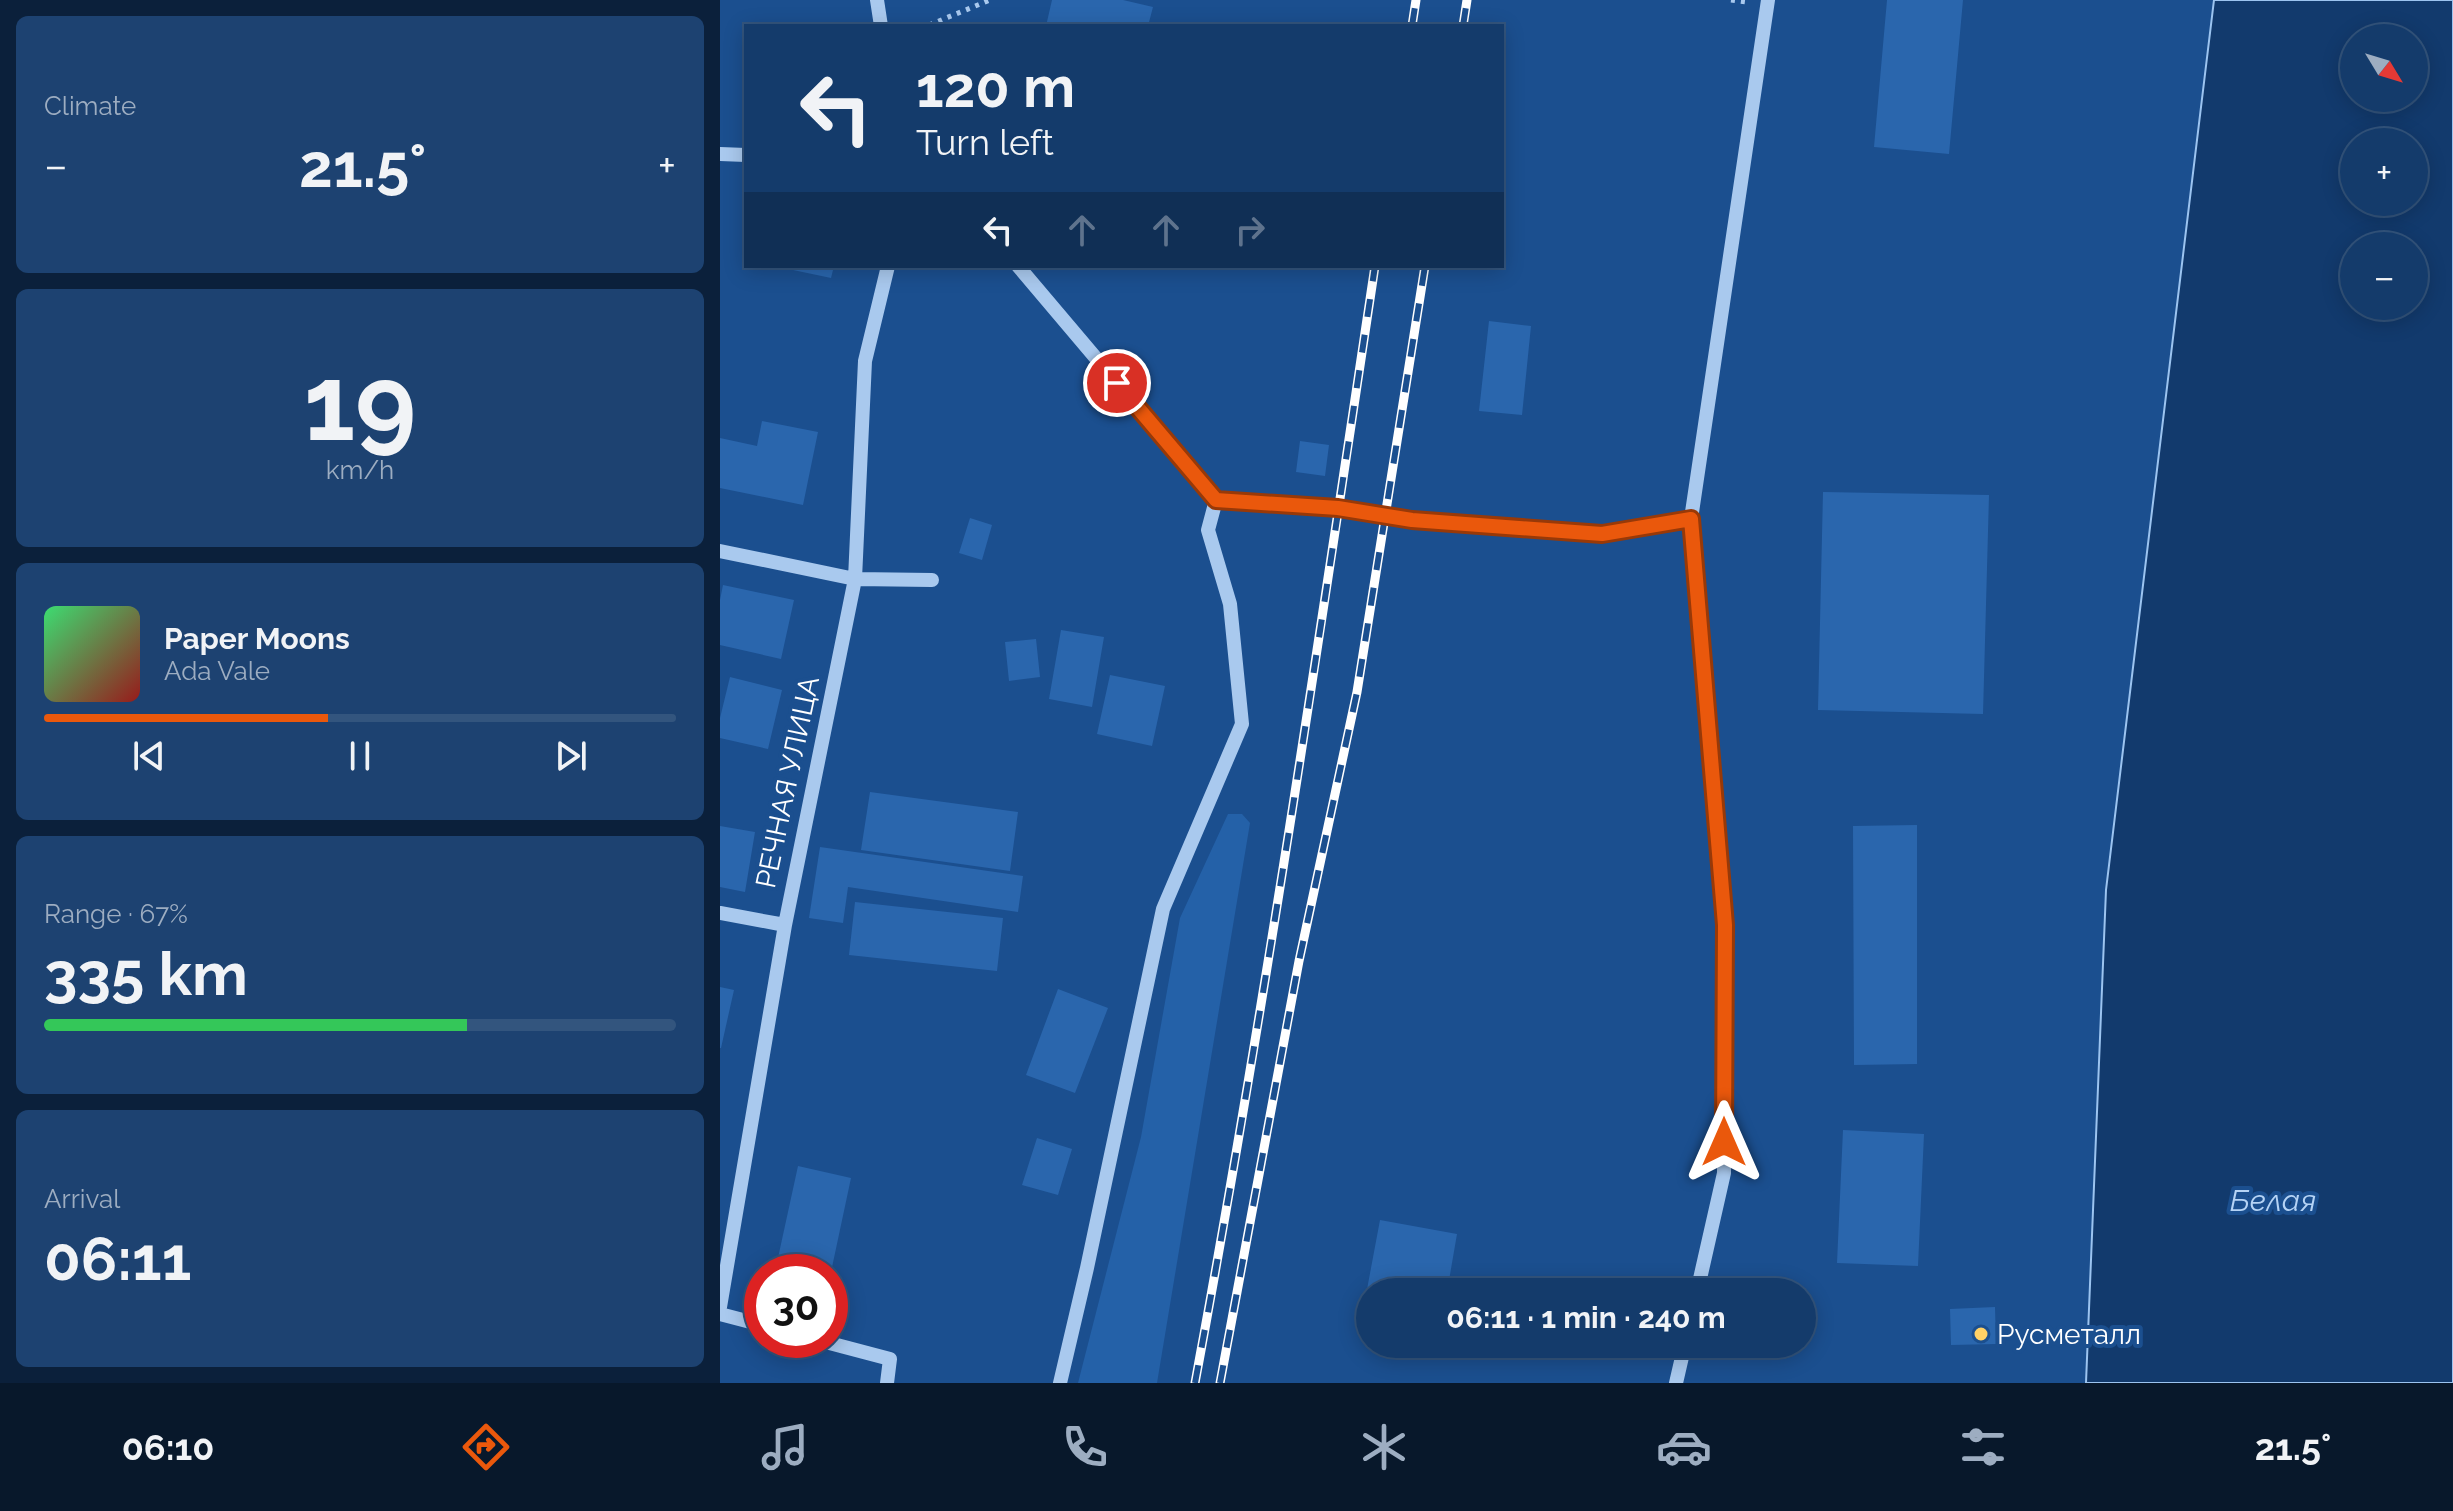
<!DOCTYPE html>
<meta charset="utf-8">
<style>
:root{--surface:#143b6b;--page:#1d4271;--text:#f1f3f6;--muted:#9dadc1;--line:#33557e;--accent:#ea580c}
body{margin:0;font-family:Raleway,sans-serif;background:var(--page);color:var(--text);height:100vh;display:flex;flex-direction:column;font-size:30px;white-space:nowrap}
*{box-sizing:border-box;margin:0}
p{font-size:26px;color:var(--muted)}
.icon{flex:none;width:44px;height:44px;fill:none;stroke:currentColor;stroke-width:2;stroke-linecap:round;stroke-linejoin:round}
.map{position:relative;flex:1;overflow:hidden}
.panel{display:flex;flex-direction:column;gap:16px;padding:16px;background:#0b203b;width:720px}
.panel>*{flex:none}
.banner{position:absolute;left:24px;top:24px;width:760px;height:244px;border-radius:0px;box-shadow:0 4px 20px #0003,0 0 0 2px var(--line);background:#143b6b;color:var(--text);overflow:hidden}
.needle{width:52px;rotate:128deg}
.buttons{position:absolute;left:1620px;top:24px;display:grid;gap:16px}
.buttons a{display:grid;place-items:center;width:88px;height:88px;border-radius:50%;background:var(--surface);box-shadow:0 4px 20px #0003,0 0 0 2px var(--line);font-size:40px}
.speed{position:absolute;left:24px;top:1254px;display:flex;gap:16px;font-size:40px;font-weight:700;text-align:center}
.speed>*{display:grid;place-content:center;width:104px;height:104px;border-radius:50%;background:var(--surface);box-shadow:0 4px 20px #0003,0 0 0 2px var(--line);line-height:1}
.speed .limit{border:12px solid #d22;background:#fff;color:#111}
.pin{position:absolute;display:grid;place-items:center;width:68px;height:68px;color:#fff;margin:-34px;border:4px solid #fff;border-radius:50%;box-shadow:0 2px 8px #0007}
.me{position:absolute;width:88px;margin:-44px;rotate:0deg;stroke-linejoin:round;filter:drop-shadow(0 0 6px #0008)}
.turn{display:flex;align-items:center;gap:28px;height:168px;padding:0 40px;font-size:36px}
.turn .icon{width:104px;height:104px;stroke-width:2.5}
.turn b{display:block;font-size:56px;line-height:68px}
.lanes{display:flex;align-items:center;height:76px;padding:0 40px;background:#0003;justify-content:center;gap:40px;direction:ltr}
.lanes .off{opacity:.35}
.big{font-size:60px;font-weight:700;line-height:1.1}
.panel .card{flex:1;display:flex;flex-direction:column;justify-content:center;gap:12px;min-width:0;padding:0 28px;border-radius:12px;background:var(--page)}
.panel .dial{align-items:center;gap:0}
.dial b{font-size:104px;line-height:1}
.song{display:flex;align-items:center;gap:24px}
.cover{width:96px;height:96px;border-radius:12px;background:linear-gradient(135deg,hsl(140 70% 55%),hsl(0 70% 35%))}
.played{height:8px;border-radius:4px;background:linear-gradient(90deg,var(--accent) 45%,var(--line) 45%)}
.keys{display:flex;justify-content:space-around;direction:ltr}
.heat{display:flex;justify-content:space-between;align-items:center;font-size:44px;direction:ltr}
.charge{height:12px;border-radius:6px;background:linear-gradient(90deg,#34c759 67%,var(--line) 0)}
.trip{position:absolute;left:636px;top:1278px;width:460px;height:80px;border-radius:40px;background:var(--surface);box-shadow:0 4px 20px #0003,0 0 0 2px var(--line);font-weight:700;line-height:80px;text-align:center}
.tabs{display:flex;height:128px;justify-content:space-around;align-items:center;background:#08182b;color:var(--muted)}
.tabs .icon{width:56px;height:56px}
.tabs .on{color:var(--accent)}
.tabs b{font-size:36px;color:var(--text)}
main{display:flex;flex:1;min-height:0}
.map>svg:first-child{display:block}
.green{fill:#2461a8}
.water{fill:#123a6d;stroke:#9cc4f0;stroke-width:2;fill-rule:evenodd}
.building{fill:#2a66ad}
.lines{fill:none;stroke-linecap:round;stroke-linejoin:round}
.path{stroke:#a9c9ee;stroke-width:5;stroke-dasharray:4 6;stroke-linecap:butt}
.minor{stroke:#a9c9ee;stroke-width:14}
.rail-casing{stroke:#fff;stroke-width:9}
.rail{stroke:#1b4f8f;stroke-width:6;stroke-dasharray:18;stroke-linecap:butt}
.route-casing{stroke:#983908;stroke-width:20}
.route{stroke:#ea580c;stroke-width:14}
.poi-dot{fill:#ffd166;stroke:#1b4f8f;stroke-width:3}
.labels{text-anchor:middle;stroke-width:8;stroke-linejoin:round;paint-order:stroke}
.street-label{font-size:28px;fill:#fff;stroke:#1b4f8f}
.poi-label{font-size:28px;fill:#fff;stroke:#1b4f8f;text-anchor:start}
.water-label{font-size:30px;font-style:italic;fill:#b5d3f5;stroke:#1b4f8f}
</style>
<main>
<section class="panel">
<div class="card"><p>Climate</p>
<div class="heat"><a>−</a><b class="big">21.5°</b><a>+</a></div>
</div>
<div class="card dial"><b>19</b><p>km/h</p></div>
<div class="card">
<div class="song"><i class="cover"></i><div><b>Paper Moons</b><p>Ada Vale</p></div></div>
<div class="played"></div>
<div class="keys"><svg class="icon" aria-label="previous" viewBox="0 0 24 24"><path d="M18 5L8 12l10 7zM5 5v14"/></svg><svg class="icon" aria-label="pause" viewBox="0 0 24 24"><path d="M8 5v14M16 5v14"/></svg><svg class="icon" aria-label="next" viewBox="0 0 24 24"><path d="M6 5l10 7-10 7zM19 5v14"/></svg></div>
</div>
<div class="card"><p>Range · 67%</p><b class="big">335 km</b><div class="charge"></div></div>
<div class="card"><p>Arrival</p><b class="big">06:11</b></div>
</section>
<div class="map">
<svg width="1733" height="1383" viewBox="0 0 1733 1383">
<rect width="100%" height="100%" fill="#1b4f8f"/>
<path class="green" d="M 508,814 L 522,814 L 530,823 L 437,1383 L 358,1383 L 421,1137 L 460,918 Z"/>
<path class="water" d="M 1494,0 L 1733,0 L 1733,1383 L 1366,1383 L 1386,890 ZM 1634,38 L 1694,38 L 1694,98 L 1634,98 ZM 1634,142 L 1694,142 L 1694,202 L 1634,202 ZM 1634,246 L 1694,246 L 1694,306 L 1634,306 Z"/>
<path class="building" d="M 332,0 L 403,0 L 433,7 L 428,26 L 326,26 Z
M 1167,0 L 1243,0 L 1229,154 L 1154,147 Z
M 74,266 L 114,266 L 111,278 L 73,270 Z
M 769,321 L 811,326 L 802,415 L 759,411 Z
M 42,421 L 98,432 L 83,505 L 0,488 L 0,438 L 37,446 Z
M 580,441 L 609,445 L 605,476 L 576,472 Z
M 1103,492 L 1269,495 L 1263,714 L 1098,710 Z
M 250,518 L 272,525 L 262,560 L 239,553 Z
M 3,585 L 74,600 L 61,659 L 0,645 L 0,600 Z
M 341,630 L 384,637 L 372,707 L 329,699 Z
M 316,639 L 320,677 L 289,681 L 285,642 Z
M 390,675 L 445,686 L 432,746 L 377,734 Z
M 10,677 L 62,690 L 48,749 L 0,738 L 0,718 Z
M 150,792 L 298,812 L 290,871 L 141,850 Z
M 1197,825 L 1197,1064 L 1134,1065 L 1133,826 Z
M 0,826 L 35,832 L 25,892 L 0,887 Z
M 100,847 L 303,876 L 298,912 L 128,887 L 123,923 L 89,918 Z
M 135,902 L 283,918 L 277,971 L 129,955 Z
M 0,987 L 14,990 L 1,1048 L 0,1048 Z
M 338,989 L 388,1008 L 355,1093 L 306,1075 Z
M 1123,1130 L 1204,1134 L 1198,1266 L 1117,1263 Z
M 317,1138 L 352,1149 L 338,1195 L 302,1185 Z
M 78,1166 L 131,1178 L 111,1272 L 80,1272 L 56,1267 Z
M 660,1220 L 737,1234 L 727,1292 L 650,1292 L 650,1301 L 645,1300 Z
M 1275,1307 L 1276,1344 L 1231,1345 L 1230,1309 Z"/>
<g class="lines">
<path class="path" d="M 1011,0 L 1026,2
M 209,25 L 270,0"/>
<path class="minor" d="M 157,0 L 161,26
M 0,154 L 26,155
M 298,266 L 496,500 L 618,508 L 692,520 L 882,534 L 971,519
M 0,551 L 135,579 L 212,580
M 0,913 L 65,925
M 977,1292 L 1004,1173 L 1005,925 L 971,519 L 1048,0
M 0,1307 L 65,925 L 135,579 L 145,361 L 168,266
M 0,1314 L 42,1325
M 98,1340 L 170,1359 L 167,1383
M 340,1383 L 367,1268 L 443,909 L 522,724 L 510,604 L 488,530 L 496,500
M 956,1383 L 965,1344"/>
<g class="rail-casing">
<path id="rail" d="M 692,26 L 696,0
M 743,26 L 747,0
M 475,1383 C 544,1012 599,639 655,266
M 500,1383 L 579,961 L 637,692 L 705,266"/>
</g>
<use href="#rail" class="rail"/>
</g>
<g class="lines">
<g class="route-casing">
<path id="route" d="M 397,383 L 496,500 L 618,508 L 692,520 L 882,534 L 971,519 L 1005,925 L 1004,1142"/>
</g>
<use href="#route" class="route"/>
</g>
<circle class="poi-dot" cx="1261" cy="1334" r="8"/>
<g class="labels">
<g class="street-label">
<text transform="translate(67 782) rotate(-78)" y="10">РЕЧНАЯ УЛИЦА</text>
</g>
<g class="poi-label">
<text x="1277" y="1344">Русметалл</text>
</g>
<g class="water-label">
<text x="1553" y="1211">Белая</text>
</g>
</g>
</svg>
<div class="buttons">
<a><svg class="needle" viewBox="-14 -14 28 28"><path d="M0-13l5 13h-10z" fill="#e53935"/><path d="M0 13l5-13h-10z" fill="#9dadc1"/></svg></a>
<a>+</a>
<a>−</a>
</div>
<div class="speed"><div class="limit">30</div></div>
<div class="pin" style="left:397px;top:383px;background:#d93025"><svg class="icon" aria-label="arrive" viewBox="0 0 24 24"><path d="M6 21V4h12l-3 4 3 4H6"/></svg></div>
<svg class="me" style="left:1004px;top:1142px" viewBox="-20 -20 40 40"><path d="M0-17L14 15 0 8-14 15z" fill="#ea580c" stroke="#fff" stroke-width="4"/></svg>
<div class="trip">06:11 · 1 min · 240 m</div>
<div class="banner">
<div class="turn"><svg class="icon" aria-label="left" viewBox="0 0 24 24"><path d="M17 20v-9H6M10 6l-5 5 5 5"/></svg><div><b>120 m</b>Turn left</div></div>
<div class="lanes"><svg class="icon" aria-label="left" viewBox="0 0 24 24"><path d="M17 20v-9H6M10 6l-5 5 5 5"/></svg><svg class="icon off" aria-label="ahead" viewBox="0 0 24 24"><path d="M12 20V5M6 11l6-6 6 6"/></svg><svg class="icon off" aria-label="ahead" viewBox="0 0 24 24"><path d="M12 20V5M6 11l6-6 6 6"/></svg><svg class="icon off" aria-label="right" viewBox="0 0 24 24"><path d="M7 20v-9h11M14 6l5 5-5 5"/></svg></div>
</div>
</div>
</main>
<nav class="tabs">
<b>06:10</b>
<svg class="icon on" aria-label="directions" viewBox="0 0 24 24"><path d="M12 3l9 9-9 9-9-9zM9 14v-3h6M13 9l2 2-2 2"/></svg>
<svg class="icon" aria-label="music" viewBox="0 0 24 24"><path d="M9 18V5l10-2v13"/><circle cx="6" cy="18" r="3"/><circle cx="16" cy="16" r="3"/></svg>
<svg class="icon" aria-label="phone" viewBox="0 0 24 24"><path d="M5 4h4l2 5-3 2q2 4 5 5l2-3 5 2v4C11 20 4 13 5 4z"/></svg>
<svg class="icon" aria-label="climate" viewBox="0 0 24 24"><path d="M12 3v18M4 7l16 10M4 17L20 7"/></svg>
<svg class="icon" aria-label="car" viewBox="0 0 24 24"><path d="M5 17H2v-5l4-1 3-4h7l3 4 3 1v5h-3M9 17h6M6 11h13"/><circle cx="7" cy="17" r="2"/><circle cx="17" cy="17" r="2"/></svg>
<svg class="icon" aria-label="filters" viewBox="0 0 24 24"><path d="M4 7h16M4 17h16"/><circle cx="9" cy="7" r="2"/><circle cx="15" cy="17" r="2"/></svg>
<b>21.5°</b>
</nav>
